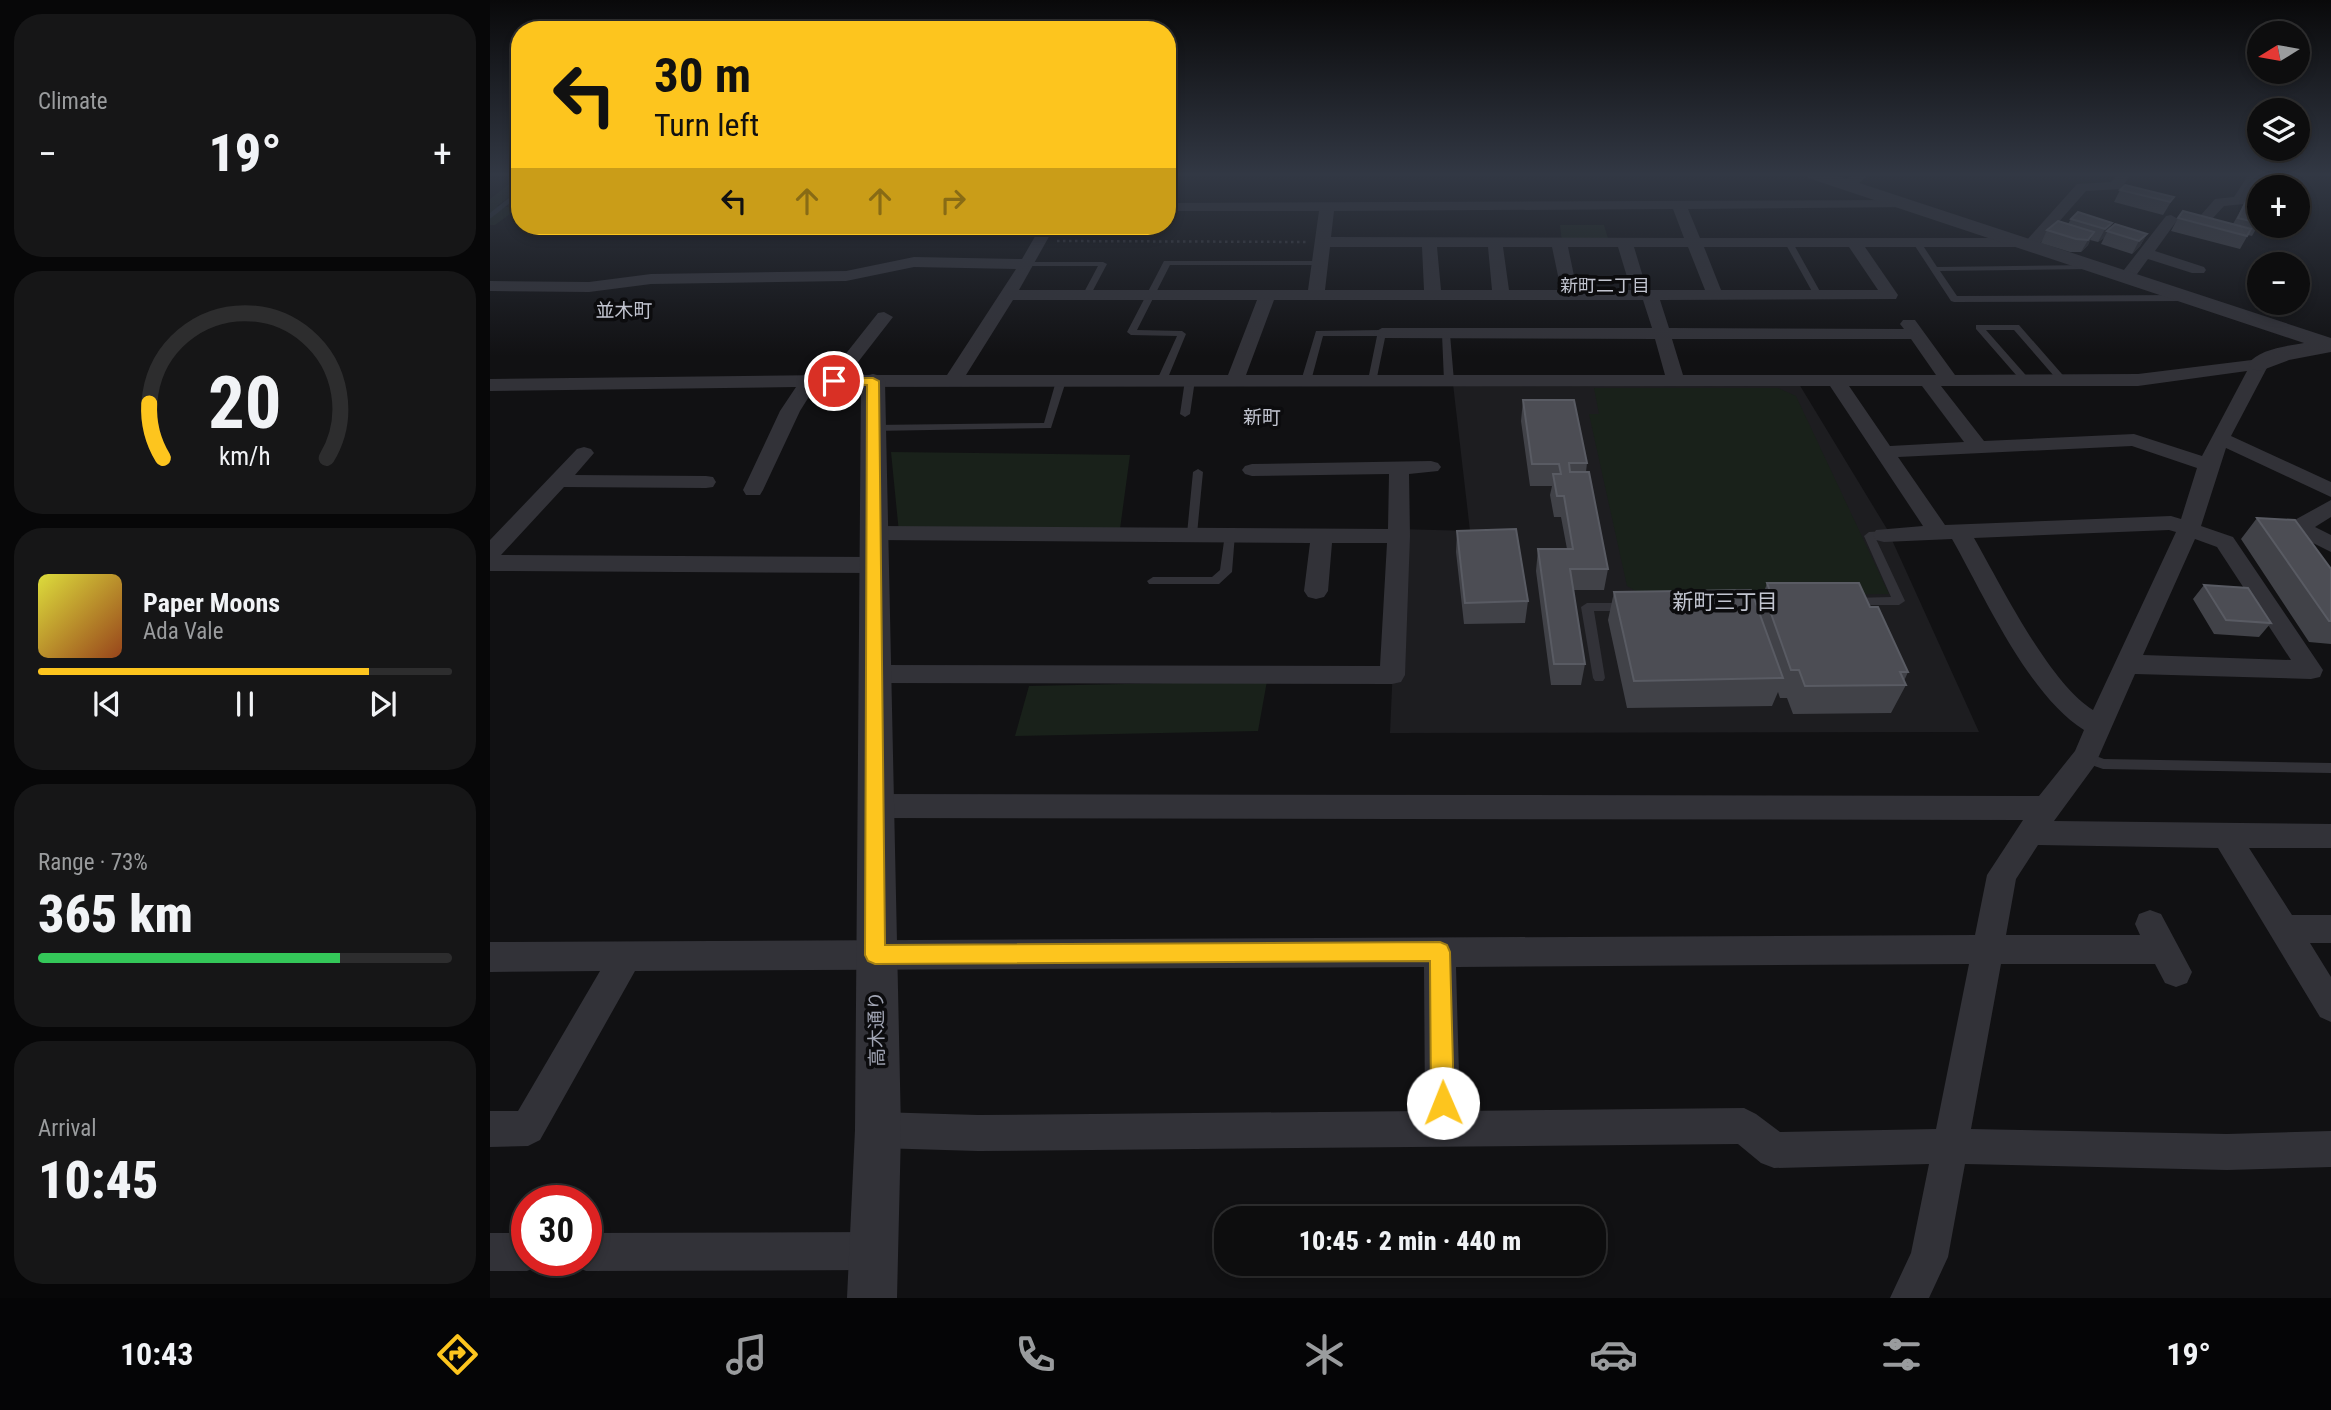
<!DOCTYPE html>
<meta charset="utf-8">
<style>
:root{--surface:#0d0d0e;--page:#161617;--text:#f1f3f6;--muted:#9a9c9e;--line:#2d2d2e;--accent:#fdc51e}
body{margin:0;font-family:"Roboto Condensed","Noto Sans JP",sans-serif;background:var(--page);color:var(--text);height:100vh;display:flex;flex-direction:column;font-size:26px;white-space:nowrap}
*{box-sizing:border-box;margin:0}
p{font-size:23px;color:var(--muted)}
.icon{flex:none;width:38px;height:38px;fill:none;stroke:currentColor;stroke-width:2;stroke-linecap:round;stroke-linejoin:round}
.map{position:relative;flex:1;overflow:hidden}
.details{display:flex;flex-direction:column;gap:14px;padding:14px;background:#070708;width:490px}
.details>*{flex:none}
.guide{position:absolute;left:21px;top:21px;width:665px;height:214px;border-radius:28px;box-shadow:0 4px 10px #0003,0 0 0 2px var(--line);background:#fdc51e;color:#111;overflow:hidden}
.needle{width:46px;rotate:259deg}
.buttons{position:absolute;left:1757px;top:21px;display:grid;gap:14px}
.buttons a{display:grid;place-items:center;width:63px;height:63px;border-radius:50%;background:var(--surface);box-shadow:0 4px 10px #0003,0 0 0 2px var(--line);font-size:35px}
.speed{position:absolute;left:21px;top:1185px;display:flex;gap:14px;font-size:35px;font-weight:700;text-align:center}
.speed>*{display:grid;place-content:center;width:91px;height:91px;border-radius:50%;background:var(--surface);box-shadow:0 4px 10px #0003,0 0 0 2px var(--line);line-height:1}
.speed .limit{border:10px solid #d22;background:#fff;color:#111}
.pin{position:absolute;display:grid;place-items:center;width:60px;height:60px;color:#fff;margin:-30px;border:4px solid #fff;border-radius:50%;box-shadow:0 2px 7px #0007}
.me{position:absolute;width:77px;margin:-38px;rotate:359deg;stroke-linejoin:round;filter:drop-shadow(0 0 5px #0008)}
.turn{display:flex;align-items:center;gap:24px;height:147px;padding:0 28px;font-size:32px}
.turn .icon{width:91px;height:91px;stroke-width:2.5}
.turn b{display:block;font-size:49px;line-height:60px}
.lanes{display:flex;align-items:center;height:66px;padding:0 28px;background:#0003;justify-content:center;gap:35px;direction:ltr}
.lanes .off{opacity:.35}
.big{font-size:52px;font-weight:800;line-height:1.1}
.details .card{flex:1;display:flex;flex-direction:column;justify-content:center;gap:10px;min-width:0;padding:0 24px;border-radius:28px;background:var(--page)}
.details .dial{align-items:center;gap:0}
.dial svg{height:182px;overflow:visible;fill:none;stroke:var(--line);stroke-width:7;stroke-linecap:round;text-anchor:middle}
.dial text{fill:var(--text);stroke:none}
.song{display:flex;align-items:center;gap:21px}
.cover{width:84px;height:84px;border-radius:10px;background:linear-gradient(135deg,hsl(60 70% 55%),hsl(20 70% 35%))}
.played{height:7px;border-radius:4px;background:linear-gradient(90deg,var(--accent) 80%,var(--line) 80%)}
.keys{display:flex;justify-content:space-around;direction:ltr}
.heat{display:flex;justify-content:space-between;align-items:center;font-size:38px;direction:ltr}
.charge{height:10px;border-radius:5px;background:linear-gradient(90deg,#34c759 73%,var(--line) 0)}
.trip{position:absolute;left:724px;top:1206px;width:392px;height:70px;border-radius:28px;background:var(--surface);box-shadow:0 4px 10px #0003,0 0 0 2px var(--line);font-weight:800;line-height:70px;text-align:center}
.tab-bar{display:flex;height:112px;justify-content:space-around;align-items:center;background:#050506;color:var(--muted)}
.tab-bar .icon{width:49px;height:49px}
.tab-bar .selected{color:var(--accent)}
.tab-bar b{font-size:32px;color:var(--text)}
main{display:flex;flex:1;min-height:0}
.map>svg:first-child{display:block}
.built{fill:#1d1d20}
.green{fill:#19211a}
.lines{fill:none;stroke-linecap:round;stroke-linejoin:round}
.stream{stroke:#272e37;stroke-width:4.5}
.path{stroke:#38393f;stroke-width:2.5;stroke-dasharray:2.5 3.5;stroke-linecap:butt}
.service{fill:#323238;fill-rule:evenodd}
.minor{fill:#323238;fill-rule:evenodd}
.tertiary{fill:#323238;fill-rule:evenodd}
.wall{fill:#414248}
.shaded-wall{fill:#2a2a2e}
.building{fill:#4c4d54;stroke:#595b63;stroke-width:2}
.route{fill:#fdc51e;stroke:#a48014;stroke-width:2}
.labels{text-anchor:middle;stroke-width:7;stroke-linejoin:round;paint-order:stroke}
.far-neighbourhood-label{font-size:18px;fill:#c2c5d0;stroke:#0c0c0e}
.far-quarter-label{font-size:19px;fill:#c2c5d0;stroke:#0c0c0e}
.street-label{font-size:19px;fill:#a1a5b4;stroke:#0c0c0e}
.neighbourhood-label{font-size:21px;fill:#c2c5d0;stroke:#0c0c0e}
</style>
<main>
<section class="details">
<div class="card"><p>Climate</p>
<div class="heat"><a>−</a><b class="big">19°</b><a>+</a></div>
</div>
<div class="card dial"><svg viewBox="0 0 100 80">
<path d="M14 69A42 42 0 1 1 86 69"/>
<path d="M14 69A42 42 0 0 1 8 45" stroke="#fdc51e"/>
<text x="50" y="56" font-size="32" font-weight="700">20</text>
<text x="50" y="72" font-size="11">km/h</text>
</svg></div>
<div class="card">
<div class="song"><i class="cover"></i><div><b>Paper Moons</b><p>Ada Vale</p></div></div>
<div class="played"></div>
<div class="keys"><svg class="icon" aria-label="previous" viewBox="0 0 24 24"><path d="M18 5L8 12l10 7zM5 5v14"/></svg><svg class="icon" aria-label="pause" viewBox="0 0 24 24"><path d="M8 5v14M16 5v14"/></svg><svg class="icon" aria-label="next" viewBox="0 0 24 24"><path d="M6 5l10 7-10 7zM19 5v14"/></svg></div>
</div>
<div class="card"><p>Range · 73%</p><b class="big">365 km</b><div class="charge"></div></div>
<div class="card"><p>Arrival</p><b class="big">10:45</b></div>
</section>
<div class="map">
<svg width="1841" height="1298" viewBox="0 0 1841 1298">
<rect width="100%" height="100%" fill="#111113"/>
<path class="built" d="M 963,384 L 1309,384 L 1397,529 L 1489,732 L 900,733 L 909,529 L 980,531 Z"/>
<path class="green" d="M 30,176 L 30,189 L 7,206 L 28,208 L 5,225 L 0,225 L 0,199 Z
M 1070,225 L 1114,225 L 1119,242 L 1072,242 Z
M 1104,388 L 1288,388 L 1306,396 L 1399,594 L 1156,597 L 1137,586 L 1099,414 L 1109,414 Z
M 401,452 L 640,455 L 630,529 L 409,533 Z
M 777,681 L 768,731 L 525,736 L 539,686 Z"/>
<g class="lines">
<path class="stream" d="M 0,216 L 30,192"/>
<path class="path" d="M 567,241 L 817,242"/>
<path class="service" d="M 1296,241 L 1303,243 L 1332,295 L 1331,297 L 1324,295 L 1295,243 Z
M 1424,241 L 1430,241 L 1447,267 L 1601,265 L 1605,267 L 1601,269 L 1450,271 L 1467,296 L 1693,295 L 1697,298 L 1693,301 L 1464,302 L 1461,301 L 1423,243 Z
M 674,261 L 830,261 L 834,263 L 830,265 L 680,265 L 647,330 L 692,331 L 696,334 L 677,380 L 672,383 L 667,380 L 687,336 L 641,335 L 637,332 Z
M 534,262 L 613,262 L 617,264 L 600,296 L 596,298 L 592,296 L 608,266 L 537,266 L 533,264 Z
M 1486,325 L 1529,325 L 1578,381 L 1576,383 L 1570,383 L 1524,330 L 1496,330 L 1541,381 L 1539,383 L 1533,383 L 1486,329 Z
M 892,330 L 896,333 L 886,382 L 883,383 L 878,380 L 887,336 L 833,336 L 821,381 L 816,384 L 811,381 L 826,331 Z
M 956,331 L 960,334 L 964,381 L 959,384 L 954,381 L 952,334 Z
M 700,377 L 705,380 L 700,414 L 695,417 L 690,414 L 695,380 Z
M 571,378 L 576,381 L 561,428 L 382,431 L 377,428 L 382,425 L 554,423 L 566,381 Z
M 708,469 L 713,472 L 707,534 L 702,538 L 697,534 L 703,472 Z
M 740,530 L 745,534 L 742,572 L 729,584 L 659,584 L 657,581 L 663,577 L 722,577 L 730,570 L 735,534 Z
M 1394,531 L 1398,532 L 1399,535 L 1398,538 L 1386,539 L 1415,601 L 1409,605 L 1359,605 L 1357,602 L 1363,598 L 1401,597 L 1374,536 L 1379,532 Z
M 1097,603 L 1135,603 L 1141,607 L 1135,611 L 1104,611 L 1115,678 L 1113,681 L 1105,681 L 1103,678 L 1091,607 Z
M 1595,752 L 1614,759 L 1841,763 L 1841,773 L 1613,769 L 1590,761 L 1588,757 L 1590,753 Z"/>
<path class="minor" d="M 1364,174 L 1380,174 L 1363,188 L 1353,188 L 1353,182 Z
M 1628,174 L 1642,174 L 1630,189 L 1596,191 L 1545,249 L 1540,251 L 1533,247 L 1375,247 L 1408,295 L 1406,299 L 1170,300 L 1179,328 L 1414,329 L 1410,324 L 1413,320 L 1425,320 L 1465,375 L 1648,374 L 1770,359 L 1776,360 L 1779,364 L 1741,436 L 1841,482 L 1841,497 L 1736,448 L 1711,526 L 1743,537 L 1833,670 L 1830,677 L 1821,679 L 1645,674 L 1605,765 L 1564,821 L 1841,824 L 1841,848 L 1759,848 L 1802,915 L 1841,915 L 1841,943 L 1820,943 L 1841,977 L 1841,1022 L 1830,1017 L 1728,848 L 1548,845 L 1526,879 L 1516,935 L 1650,935 L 1645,924 L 1649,914 L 1660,910 L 1671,914 L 1702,972 L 1697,983 L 1686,987 L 1675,983 L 1665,964 L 1511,964 L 1481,1129 L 1737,1134 L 1841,1131 L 1841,1167 L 1737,1170 L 1475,1164 L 1458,1257 L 1439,1298 L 1400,1298 L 1421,1253 L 1439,1164 L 1284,1168 L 1271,1163 L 1248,1144 L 488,1151 L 388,1148 L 376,1142 L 370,1130 L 376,1118 L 388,1112 L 488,1115 L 935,1111 L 934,967 L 145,971 L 50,1140 L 38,1146 L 0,1147 L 0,1111 L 28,1111 L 110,971 L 0,972 L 0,942 L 1485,935 L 1497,875 L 1533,820 L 384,818 L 374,814 L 370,806 L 374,798 L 384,794 L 1549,796 L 1585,751 L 1594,730 C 1538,695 1495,597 1462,539 L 1394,542 L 1386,540 L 1383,535 L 1386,530 L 1433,526 L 1340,386 L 325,387 L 310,411 L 273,490 L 270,495 L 256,495 L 253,490 L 290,411 L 306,387 L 0,391 L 0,379 L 339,375 L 388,313 L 394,312 L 403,317 L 358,375 L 457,375 L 526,269 L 424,267 L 356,281 L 161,284 L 99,292 L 0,291 L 0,281 L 99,282 L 161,274 L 356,271 L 424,257 L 532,259 L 551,226 L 565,226 L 529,290 L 818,290 L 829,211 L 677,211 L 677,203 L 1415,200 L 1420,201 L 1422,204 L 1420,207 L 1198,209 L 1210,238 L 1530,238 L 1536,241 L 1587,184 L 1621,182 ZM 1183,209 L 1194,238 L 841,237 L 844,211 ZM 840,247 L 932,247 L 934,290 L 835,290 ZM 947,247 L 998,247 L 1002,290 L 951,290 ZM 1013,247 L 1062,247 L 1071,290 L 1019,290 ZM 1078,247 L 1128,247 L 1141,290 L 1087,290 ZM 1144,247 L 1198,247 L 1215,290 L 1157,290 ZM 1214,247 L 1359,247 L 1388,290 L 1231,290 ZM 523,300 L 767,300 L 738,375 L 476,375 ZM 784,300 L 1153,300 L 1162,328 L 892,328 L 883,333 L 892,338 L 1165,339 L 1175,375 L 756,375 ZM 1182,339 L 1421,339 L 1446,375 L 1193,375 ZM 1757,371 L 1712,456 L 1644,434 L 1494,441 L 1451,386 L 1648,386 ZM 1359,386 L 1432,386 L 1474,442 L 1400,446 ZM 1642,446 L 1707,468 L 1691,519 L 1681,516 L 1455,525 L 1408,457 ZM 1679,530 L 1686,532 L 1603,710 C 1559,683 1511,585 1484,538 ZM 1705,539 L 1727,547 L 1801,660 L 1653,655 ZM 1479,964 L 1446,1129 L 1290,1132 L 1266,1114 L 1254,1108 L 970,1111 L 966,967 Z
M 1759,174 L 1773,174 L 1754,204 L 1734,206 L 1723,218 L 1713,218 L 1711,215 L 1725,199 L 1744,197 Z
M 1681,215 L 1688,219 L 1665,251 L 1714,267 L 1716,270 L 1714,273 L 1702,273 L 1658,259 L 1642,281 L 1630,281 L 1628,278 L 1630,275 L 1676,216 Z
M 94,447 L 101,449 L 104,453 L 85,475 L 216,476 L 223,477 L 226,482 L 223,487 L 216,488 L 74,487 L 11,555 L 384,557 L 392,560 L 395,565 L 392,570 L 384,573 L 0,571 L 0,540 L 87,449 Z
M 941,461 L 948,463 L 951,467 L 948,471 L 919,474 L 920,536 L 915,675 L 911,682 L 902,684 L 385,683 L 376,681 L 372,674 L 376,667 L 385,665 L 890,666 L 897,543 L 842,543 L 838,591 L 834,597 L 826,599 L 818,597 L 814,591 L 820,543 L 384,540 L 376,538 L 373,533 L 376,528 L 384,526 L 898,529 L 899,474 L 762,476 L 755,474 L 752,470 L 755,466 L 762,464 Z
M 1841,500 L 1841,517 L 1825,527 L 1841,535 L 1841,552 L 1801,532 L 1798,527 L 1801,522 Z
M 385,1232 L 398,1238 L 404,1251 L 398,1264 L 385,1270 L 96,1271 L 83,1265 L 80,1260 L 96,1260 L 96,1233 Z
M 0,1233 L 37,1233 L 37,1260 L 53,1260 L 50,1265 L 37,1271 L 0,1271 Z"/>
<path class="tertiary" d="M 1315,174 L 1342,174 L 1841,338 L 1841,352 L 1799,360 L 1770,371 L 1762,369 L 1758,364 C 1769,349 1797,346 1814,343 L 1318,178 Z
M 383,374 L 391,376 L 395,381 L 411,1130 L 407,1298 L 357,1298 L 365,1130 L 371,381 L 375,376 Z"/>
</g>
<path class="wall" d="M 1739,174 L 1752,174 L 1750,176 Z
M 1630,190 L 1684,197 L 1673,215 L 1624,202 Z
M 1758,197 L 1769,200 L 1769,224 L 1762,236 L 1758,235 L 1750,249 L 1681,231 L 1688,218 L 1743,224 Z
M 1581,219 L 1622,223 L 1619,229 L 1657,234 L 1650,246 L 1642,254 L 1611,244 L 1614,238 L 1608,242 L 1600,240 L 1598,245 L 1591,252 L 1580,252 L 1551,243 L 1557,230 L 1578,224 Z
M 1033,400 L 1097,463 L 1096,472 L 1118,569 L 1114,590 L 1083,590 L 1095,664 L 1091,685 L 1061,685 L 1046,571 L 1048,549 L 1077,549 L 1071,517 L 1064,517 L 1060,495 L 1062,486 L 1040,486 L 1031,421 Z
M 1767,518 L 1841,569 L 1841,644 L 1819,642 L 1751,539 Z
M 967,531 L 1038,601 L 1035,623 L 974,624 L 966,552 Z
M 1277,583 L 1380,607 L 1418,672 L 1414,681 L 1416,685 L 1401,713 L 1303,714 L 1297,698 L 1290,698 L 1288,692 L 1282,706 L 1137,708 L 1118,620 L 1124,592 L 1268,610 Z
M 1714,585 L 1781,623 L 1769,637 L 1724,634 L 1703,599 Z"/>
<path class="shaded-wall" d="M 1622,223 L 1614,238 L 1608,242 L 1615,229 Z
M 1604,232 L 1598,245 L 1591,252 L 1598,240 Z
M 1657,234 L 1650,246 L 1642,254 L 1649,241 Z"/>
<path class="building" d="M 1635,185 L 1684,197 L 1680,202 L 1630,190 Z
M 1758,197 L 1769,200 L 1769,223 L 1748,218 Z
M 1693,211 L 1761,229 L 1757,236 L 1688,218 Z
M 1588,212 L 1622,223 L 1615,229 L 1581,219 Z
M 1568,221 L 1604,232 L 1598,240 L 1586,239 L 1557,230 Z
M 1625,224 L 1657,234 L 1649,241 L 1617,231 Z
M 1033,400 L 1084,400 L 1097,463 L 1079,463 L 1080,472 L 1099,472 L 1118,569 L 1080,569 L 1095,664 L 1064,664 L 1048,549 L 1083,549 L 1074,496 L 1067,496 L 1063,474 L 1071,474 L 1069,464 L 1042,464 Z
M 1767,518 L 1805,520 L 1841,569 L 1841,621 L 1839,621 Z
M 1026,529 L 1038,601 L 975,603 L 967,531 Z
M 1277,583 L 1369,583 L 1380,607 L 1388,607 L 1418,672 L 1410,672 L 1416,685 L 1315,686 L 1309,670 L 1301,670 L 1278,605 L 1285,605 Z
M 1714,585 L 1758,588 L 1781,623 L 1736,620 Z
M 1261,590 L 1293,678 L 1144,681 L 1124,592 Z"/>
<linearGradient id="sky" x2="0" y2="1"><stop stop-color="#09090a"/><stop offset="0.49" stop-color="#323844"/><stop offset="1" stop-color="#323844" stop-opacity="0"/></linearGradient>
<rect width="1841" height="356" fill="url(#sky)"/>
<path class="route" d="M 344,378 L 383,378 L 389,381 L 395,945 L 950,942 L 957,945 L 960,952 L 964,1103 L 960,1111 L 953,1114 L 945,1111 L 941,1103 L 940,961 L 385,964 L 378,961 L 375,955 L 377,385 L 340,384 L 338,381 Z"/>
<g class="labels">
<g class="far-neighbourhood-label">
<text x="1115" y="292">新町二丁目</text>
</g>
<g class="far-quarter-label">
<text x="134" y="317">並木町</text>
<text x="772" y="424">新町</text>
</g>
<g class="street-label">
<text transform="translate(386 1029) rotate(-91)" y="7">高木通り</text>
</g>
<g class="neighbourhood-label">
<text x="1235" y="609">新町三丁目</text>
</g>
</g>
</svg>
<div class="buttons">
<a><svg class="needle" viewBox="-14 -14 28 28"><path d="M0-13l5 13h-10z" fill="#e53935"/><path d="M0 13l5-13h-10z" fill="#9a9c9e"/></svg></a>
<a><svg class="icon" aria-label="layers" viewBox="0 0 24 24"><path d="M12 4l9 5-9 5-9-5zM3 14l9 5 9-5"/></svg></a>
<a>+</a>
<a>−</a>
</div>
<div class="speed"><div class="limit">30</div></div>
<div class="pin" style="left:344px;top:381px;background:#d93025"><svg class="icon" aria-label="arrive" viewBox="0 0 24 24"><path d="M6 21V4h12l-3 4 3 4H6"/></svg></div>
<svg class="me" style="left:953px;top:1103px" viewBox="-20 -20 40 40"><circle r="19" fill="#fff"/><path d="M0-13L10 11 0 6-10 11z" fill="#fdc51e"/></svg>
<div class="trip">10:45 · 2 min · 440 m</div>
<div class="guide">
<div class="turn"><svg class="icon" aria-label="left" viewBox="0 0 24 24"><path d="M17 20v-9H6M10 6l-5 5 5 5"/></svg><div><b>30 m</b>Turn left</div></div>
<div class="lanes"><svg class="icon" aria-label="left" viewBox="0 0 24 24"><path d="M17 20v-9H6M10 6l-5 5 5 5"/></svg><svg class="icon off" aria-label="ahead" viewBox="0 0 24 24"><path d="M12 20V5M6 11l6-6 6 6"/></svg><svg class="icon off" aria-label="ahead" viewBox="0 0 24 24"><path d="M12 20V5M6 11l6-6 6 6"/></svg><svg class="icon off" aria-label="right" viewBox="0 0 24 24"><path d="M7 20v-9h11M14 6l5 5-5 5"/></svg></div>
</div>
</div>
</main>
<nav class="tab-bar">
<b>10:43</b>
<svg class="icon selected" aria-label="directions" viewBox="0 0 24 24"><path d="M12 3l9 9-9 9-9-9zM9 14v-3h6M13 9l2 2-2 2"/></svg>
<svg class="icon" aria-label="music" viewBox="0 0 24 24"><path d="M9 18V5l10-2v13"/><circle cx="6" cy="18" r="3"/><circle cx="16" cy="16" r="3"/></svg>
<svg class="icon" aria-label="phone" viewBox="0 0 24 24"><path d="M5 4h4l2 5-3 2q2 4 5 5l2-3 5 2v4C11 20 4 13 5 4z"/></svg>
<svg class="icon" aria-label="climate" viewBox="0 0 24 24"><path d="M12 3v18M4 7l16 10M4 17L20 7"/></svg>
<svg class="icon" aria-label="car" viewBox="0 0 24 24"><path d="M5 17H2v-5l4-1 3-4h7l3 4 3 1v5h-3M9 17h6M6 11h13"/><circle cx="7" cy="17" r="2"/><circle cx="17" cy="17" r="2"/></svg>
<svg class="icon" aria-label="filters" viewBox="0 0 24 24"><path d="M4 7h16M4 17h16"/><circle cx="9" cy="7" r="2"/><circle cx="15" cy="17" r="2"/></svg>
<b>19°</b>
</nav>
